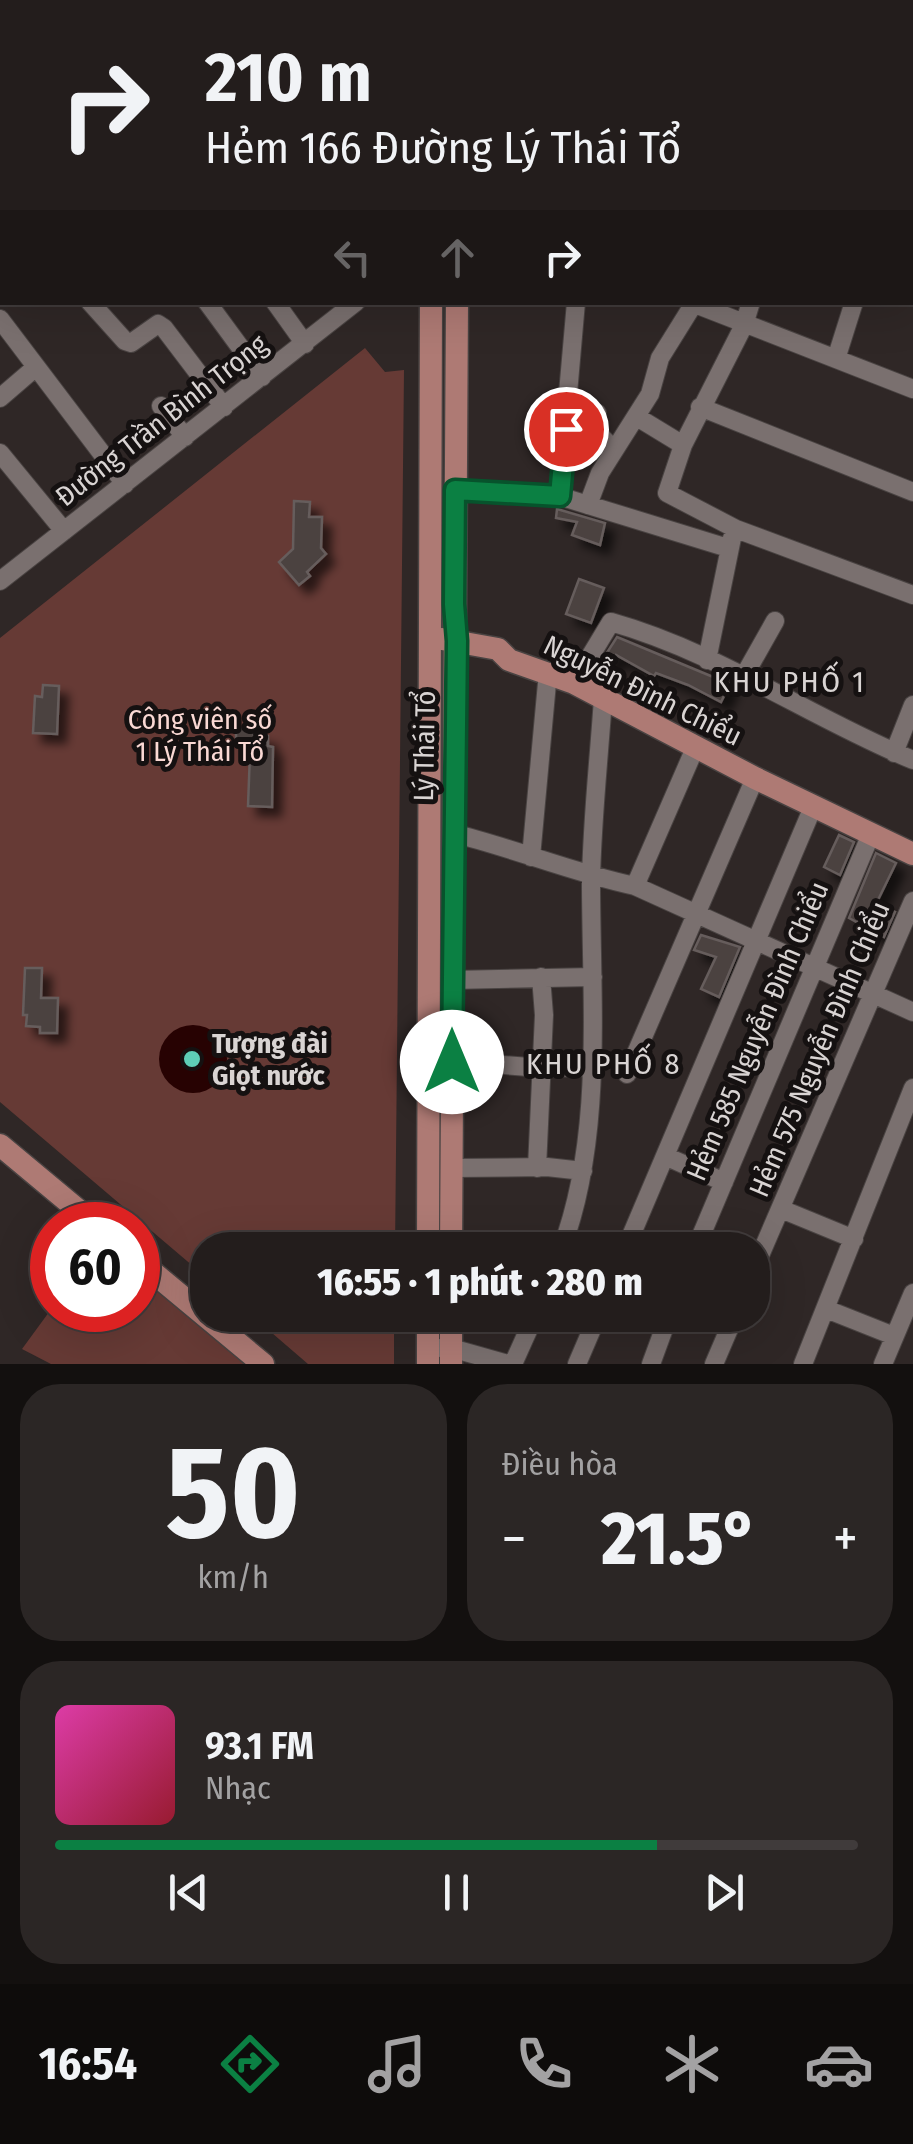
<!DOCTYPE html>
<html lang="vi">
<meta charset="utf-8">
<style>
:root{--surface:#231d1c;--page:#2b2625;--text:#f1f3f6;--muted:#a3a2a3;--line:#403b3b;--accent:#0b8043}
body{margin:0;font-family:"Fira Sans Condensed",sans-serif;background:var(--page);color:var(--text);height:100vh;display:flex;flex-direction:column;font-size:38px;white-space:nowrap}
*{box-sizing:border-box;margin:0}
p{font-size:32px;color:var(--muted)}
.icon{flex:none;width:55px;height:55px;fill:none;stroke:currentColor;stroke-width:2;stroke-linecap:round;stroke-linejoin:round}
.map{position:relative;height:1364px;overflow:hidden}
.side{display:flex;flex-direction:column;gap:20px;padding:20px;background:#13100f;flex:1}
.side>*{flex:none}
.guide{position:absolute;left:0px;top:0px;width:915px;height:305px;box-shadow:0 10px 40px #0002,0 0 0 2px var(--line);background:#231d1c;color:var(--text);overflow:hidden}
.speed{position:absolute;left:30px;top:1202px;display:flex;gap:20px;font-size:50px;font-weight:700;text-align:center}
.speed>*{display:grid;place-content:center;width:130px;height:130px;border-radius:50%;background:var(--surface);box-shadow:0 10px 40px #0002,0 0 0 2px var(--line);line-height:1}
.speed .limit{border:15px solid #d22;background:#fff;color:#111}
.pin{position:absolute;display:grid;place-items:center;width:85px;height:85px;color:#fff;margin:-42px;border:5px solid #fff;border-radius:50%;box-shadow:0 2px 10px #0007}
.me{position:absolute;width:110px;margin:-55px;rotate:0deg;stroke-linejoin:round;filter:drop-shadow(0 0 8px #0008)}
.turn{display:flex;align-items:center;gap:35px;height:210px;padding:0 40px;font-size:45px}
.turn .icon{width:130px;height:130px;stroke-width:2.5}
.turn b{display:block;font-size:70px;line-height:85px}
.lanes{display:flex;align-items:center;height:95px;padding:0 40px;background:#0003;justify-content:center;gap:50px;direction:ltr}
.lanes .off{opacity:.35}
.big{font-size:75px;font-weight:800;line-height:1.1}
.side .widget{flex:1;display:flex;flex-direction:column;justify-content:center;gap:15px;min-width:0;padding:0 35px;border-radius:40px;background:var(--page)}
.side .dial{align-items:center;gap:0}
.dial b{font-size:130px;line-height:1}
.song{display:flex;align-items:center;gap:30px}
.cover{width:120px;height:120px;border-radius:15px;background:linear-gradient(135deg,hsl(320 70% 55%),hsl(350 70% 35%))}
.played{height:10px;border-radius:5px;background:linear-gradient(90deg,var(--accent) 75%,var(--line) 75%)}
.keys{display:flex;justify-content:space-around;direction:ltr}
.heat{display:flex;justify-content:space-between;align-items:center;font-size:55px;direction:ltr}
.side .tiles{flex:1;display:grid;gap:20px;grid-template-columns:1fr 1fr}
.widget:last-child{grid-column:span 2}
.trip{position:absolute;left:190px;top:1232px;width:580px;height:100px;border-radius:40px;background:var(--surface);box-shadow:0 10px 40px #0002,0 0 0 2px var(--line);font-weight:800;line-height:100px;text-align:center}
.tabs{display:flex;height:160px;justify-content:space-around;align-items:center;background:#0e0c0b;color:var(--muted)}
.tabs .icon{width:70px;height:70px}
.tabs .current{color:var(--accent)}
.tabs b{font-size:45px;color:var(--text)}
.map>svg:first-child{display:block}
.green{fill:#663a35}
.water{fill:#270202}
.building{fill:#4b4241;stroke:#665d5c;stroke-width:2.5;filter:url(#shadow)}
.lines{fill:none;stroke-linecap:round;stroke-linejoin:round}
.minor-casing{stroke:#494342;stroke-width:20}
.major-casing{stroke:#494342;stroke-width:25}
.minor{stroke:#7a706f;stroke-width:18}
.major{stroke:#ae7a74;stroke-width:22}
.route-casing{stroke:#07532c;stroke-width:25}
.route{stroke:#0b8043;stroke-width:18}
.poi-dot{fill:#5eceb7;stroke:#151111;stroke-width:4}
.labels{text-anchor:middle;stroke-width:10;stroke-linejoin:round;paint-order:stroke}
.street-label{font-size:28px;fill:#d9d4d3;stroke:#151111}
.park-label{font-size:28px;fill:#fad9d4;stroke:#151111}
.poi-label{font-size:28px;font-weight:bold;fill:#d9d4d3;stroke:#151111;text-anchor:start}
.neighbourhood-label{font-size:30px;letter-spacing:2.5px;fill:#d9d4d3;stroke:#151111}
</style>
<div class="map">
<svg width="913" height="1364" viewBox="0 0 913 1364">
<defs>
<filter id="shadow"><feDropShadow dx="9" dy="9" stdDeviation="5" flood-color="#0009"/></filter>
</defs>
<rect width="100%" height="100%" fill="#2f2726"/>
<path class="green" d="M 365,348 L 385,372 L 404,370 L 395,1250 L 208,1250 L 207,1278 L 0,1102 L 0,638 Z
M 138,1276 L 246,1364 L 51,1364 L 22,1349 L 52,1308 L 138,1310 Z
M 251,1315 L 394,1315 L 394,1364 L 308,1364 Z"/>
<path class="water" d="M159 1059a34 34 0 1 1 68 0a34 34 0 1 1-68 0Z"/>
<path class="building" d="M 294,501 L 310,502 L 309,517 L 322,517 L 321,548 L 326,554 L 307,572 L 310,576 L 299,585 L 279,562 L 293,549 Z
M 557,509 L 605,523 L 600,545 L 572,535 L 577,522 L 556,518 Z
M 579,579 L 604,588 L 591,623 L 566,614 Z
M 617,637 L 730,684 L 721,702 L 688,685 L 656,673 L 654,676 L 616,655 L 610,666 L 601,662 Z
M 43,685 L 59,686 L 57,734 L 33,733 L 35,696 L 42,697 Z
M 236,728 L 254,728 L 254,736 L 268,736 L 268,746 L 273,747 L 272,807 L 248,806 L 250,753 L 243,753 L 243,746 L 236,746 Z
M 839,835 L 854,842 L 840,875 L 824,867 Z
M 876,853 L 896,863 L 876,904 L 895,912 L 884,937 L 849,918 Z
M 701,935 L 740,947 L 719,997 L 701,989 L 716,957 L 694,950 Z
M 25,968 L 42,968 L 41,998 L 58,998 L 57,1033 L 40,1033 L 40,1027 L 26,1026 L 27,1015 L 23,1015 Z"/>
<g class="lines">
<g class="minor-casing">
<path id="minor" d="M 52,0 L 54,2
M 146,0 L 148,2
M 723,0 L 723,2
M 27,2 L 31,0
M 288,2 L 291,0
M 353,2 L 353,0
M 508,2 L 508,0
M 569,2 L 569,0
M 635,2 L 635,0
M 848,2 L 849,0
M 0,24 L 2,22
M 0,65 L 2,68
M 912,121 L 913,120
M 912,140 L 913,140
M 0,206 L 2,209
M 0,228 L 2,227
M 0,269 L 2,273
M 90,302 L 125,341 L 131,343 L 158,324 L 164,328 L 224,407
M 207,302 L 262,377
M 275,302 L 305,344
M 690,302 L 913,389
M 751,302 L 744,325 L 683,445 L 667,493 L 736,529 L 913,595
M 0,319 L 125,484
M 836,359 L 854,302
M 0,398 L 36,367
M 161,406 L 185,437
M 700,407 L 913,492
M 597,413 L 591,426 L 614,450
M 637,417 L 683,445
M 0,453 L 64,531
M 455,490 L 559,496 L 728,548
M 559,496 L 576,302
M 588,505 L 600,473 L 650,394 L 660,358 L 693,305
M 0,581 L 356,302
M 707,660 L 732,538
M 744,676 L 775,621
M 574,683 L 611,622 C 718,652 811,718 913,760
M 894,753 L 913,705
M 452,833 C 514,848 573,873 635,886 L 913,1012
M 531,857 L 548,672
M 635,886 L 695,748
M 452,980 L 593,977
M 452,1061 L 542,1068 L 591,1067
M 627,1074 L 755,778
M 665,1156 L 724,1182
M 452,1168 L 547,1167 L 583,1171
M 537,1168 L 544,1015 L 541,977
M 781,1209 L 854,1239
M 561,1250 C 604,1137 591,1000 591,881 C 592,820 599,759 603,698
M 625,1250 L 813,807
M 695,1250 L 871,834
M 752,1274 L 913,901
M 826,1309 L 894,1336
M 440,1348 L 451,1348 L 508,1364
M 513,1364 L 535,1315
M 577,1364 L 598,1315
M 651,1364 L 669,1315
M 714,1364 L 735,1315
M 803,1364 L 913,1088
M 883,1364 L 913,1293"/>
</g>
<g class="major-casing">
<path id="major" d="M 433,2 L 433,0
M 460,2 L 460,0
M 442,639 L 498,649 L 509,660 L 574,683 L 755,778 L 913,854
M 0,1145 L 96,1225
M 428,1250 L 431,302
M 451,1250 L 457,302
M 138,1260 L 263,1364
M 428,1315 L 428,1364
M 451,1364 L 451,1315"/>
</g>
<use href="#minor" class="minor"/>
<use href="#major" class="major"/>
</g>
<g class="lines">
<g class="route-casing">
<path id="route" d="M 452,1062 L 457,641 L 454,604 L 455,490 L 560,496 L 566,429"/>
</g>
<use href="#route" class="route"/>
</g>
<circle class="poi-dot" cx="192" cy="1059" r="10"/>
<g class="labels">
<g class="street-label">
<text transform="translate(161 420) rotate(-38)" y="10">Đường Trần Bình Trọng</text>
<text transform="translate(643 690) rotate(26)" y="10">Nguyễn Đình Chiểu</text>
<text transform="translate(424 746) rotate(-89)" y="10">Lý Thái Tổ</text>
<text transform="translate(757 1031) rotate(-67)" y="10">Hẻm 585 Nguyễn Ðình Chiểu</text>
<text transform="translate(819 1049) rotate(-67)" y="10">Hẻm 575 Nguyễn Ðình Chiểu</text>
</g>
<g class="park-label">
<text x="200" y="729">Công viên số<tspan x="200" dy="32">1 Lý Thái Tổ</tspan></text>
</g>
<g class="poi-label">
<text x="212" y="1053">Tượng đài<tspan x="212" dy="32">Giọt nước</tspan></text>
</g>
<g class="neighbourhood-label">
<text x="790" y="692">KHU PHỐ 1</text>
<text x="604" y="1074">KHU PHỐ 8</text>
</g>
</g>
</svg>
<div class="speed"><div class="limit">60</div></div>
<div class="pin" style="left:566px;top:429px;background:#d93025"><svg class="icon" aria-label="arrive" viewBox="0 0 24 24"><path d="M6 21V4h12l-3 4 3 4H6"/></svg></div>
<svg class="me" style="left:452px;top:1062px" viewBox="-20 -20 40 40"><circle r="19" fill="#fff"/><path d="M0-13L10 11 0 6-10 11z" fill="#0b8043"/></svg>
<div class="trip">16:55 · 1 phút · 280 m</div>
<div class="guide">
<div class="turn"><svg class="icon" aria-label="right" viewBox="0 0 24 24"><path d="M7 20v-9h11M14 6l5 5-5 5"/></svg><div><b>210 m</b>Hẻm 166 Đường Lý Thái Tổ</div></div>
<div class="lanes"><svg class="icon off" aria-label="left" viewBox="0 0 24 24"><path d="M17 20v-9H6M10 6l-5 5 5 5"/></svg><svg class="icon off" aria-label="ahead" viewBox="0 0 24 24"><path d="M12 20V5M6 11l6-6 6 6"/></svg><svg class="icon" aria-label="right" viewBox="0 0 24 24"><path d="M7 20v-9h11M14 6l5 5-5 5"/></svg></div>
</div>
</div>
<section class="side">
<div class="tiles">
<div class="widget dial"><b>50</b><p>km/h</p></div>
<div class="widget"><p>Điều hòa</p>
<div class="heat"><a>−</a><b class="big">21.5°</b><a>+</a></div>
</div>
<div class="widget">
<div class="song"><i class="cover"></i><div><b>93.1 FM</b><p>Nhạc</p></div></div>
<div class="played"></div>
<div class="keys"><svg class="icon" aria-label="previous" viewBox="0 0 24 24"><path d="M18 5L8 12l10 7zM5 5v14"/></svg><svg class="icon" aria-label="pause" viewBox="0 0 24 24"><path d="M8 5v14M16 5v14"/></svg><svg class="icon" aria-label="next" viewBox="0 0 24 24"><path d="M6 5l10 7-10 7zM19 5v14"/></svg></div>
</div>
</div>
</section>
<nav class="tabs">
<b>16:54</b>
<svg class="icon current" aria-label="directions" viewBox="0 0 24 24"><path d="M12 3l9 9-9 9-9-9zM9 14v-3h6M13 9l2 2-2 2"/></svg>
<svg class="icon" aria-label="music" viewBox="0 0 24 24"><path d="M9 18V5l10-2v13"/><circle cx="6" cy="18" r="3"/><circle cx="16" cy="16" r="3"/></svg>
<svg class="icon" aria-label="phone" viewBox="0 0 24 24"><path d="M5 4h4l2 5-3 2q2 4 5 5l2-3 5 2v4C11 20 4 13 5 4z"/></svg>
<svg class="icon" aria-label="climate" viewBox="0 0 24 24"><path d="M12 3v18M4 7l16 10M4 17L20 7"/></svg>
<svg class="icon" aria-label="car" viewBox="0 0 24 24"><path d="M5 17H2v-5l4-1 3-4h7l3 4 3 1v5h-3M9 17h6M6 11h13"/><circle cx="7" cy="17" r="2"/><circle cx="17" cy="17" r="2"/></svg>
</nav>
